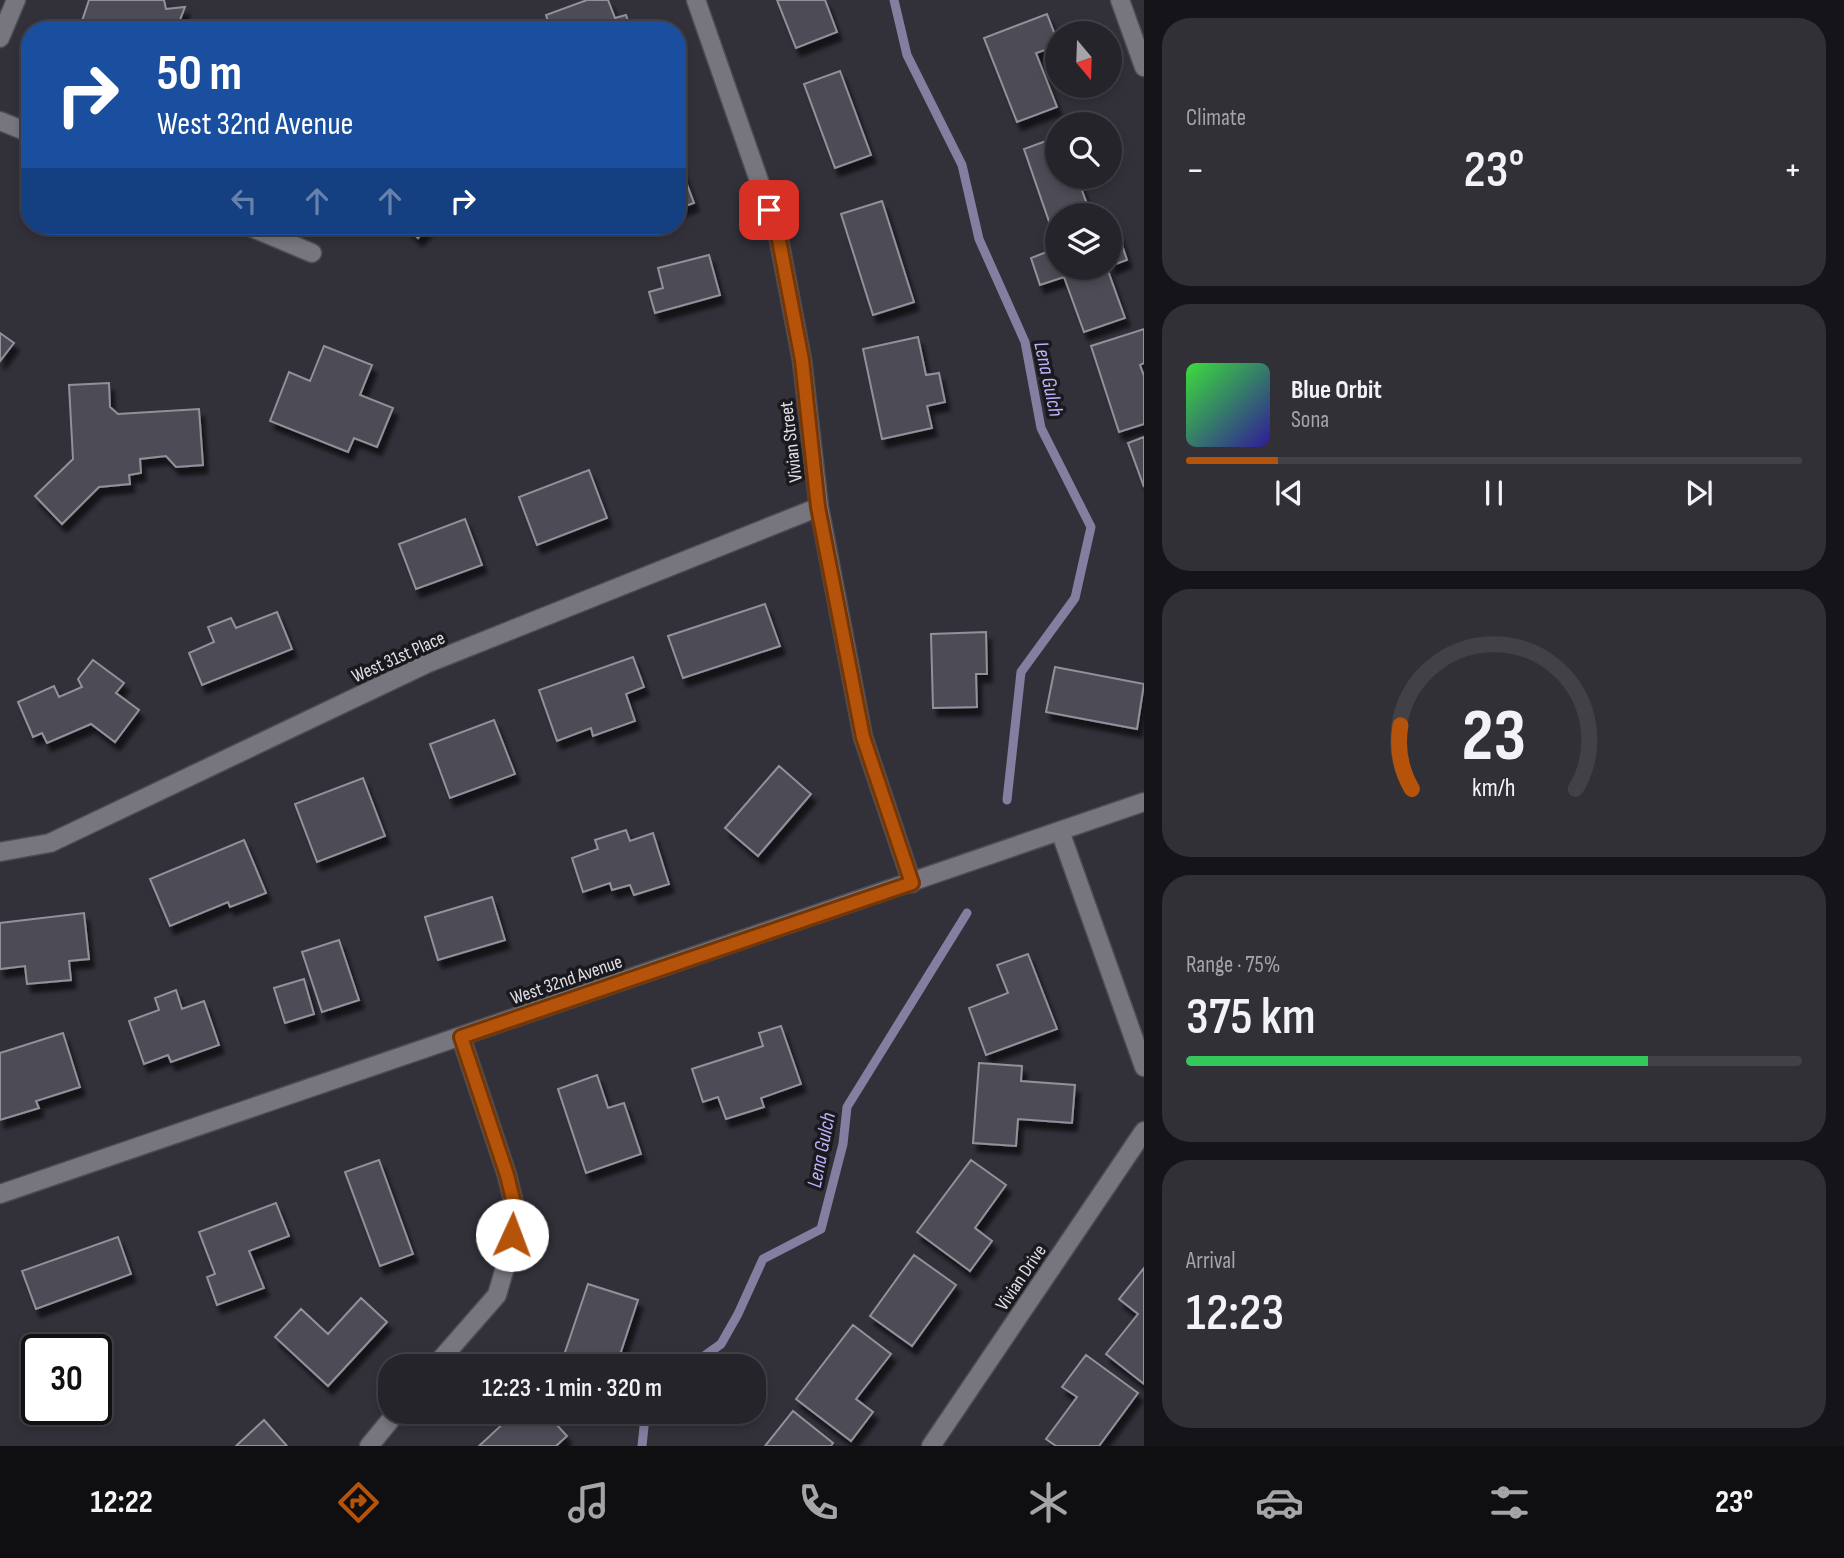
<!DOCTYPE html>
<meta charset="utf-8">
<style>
:root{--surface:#26242b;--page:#323037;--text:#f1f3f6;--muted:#a4a4a9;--line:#424147;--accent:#b45309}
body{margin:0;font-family:"Sofia Sans Condensed",sans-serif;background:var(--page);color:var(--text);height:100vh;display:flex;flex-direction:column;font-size:26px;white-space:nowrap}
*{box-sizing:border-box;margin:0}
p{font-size:23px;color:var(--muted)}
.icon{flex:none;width:38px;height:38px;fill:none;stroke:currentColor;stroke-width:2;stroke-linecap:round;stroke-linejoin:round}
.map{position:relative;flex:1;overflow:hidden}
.details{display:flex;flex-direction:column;gap:18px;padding:18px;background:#151418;width:700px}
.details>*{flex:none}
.banner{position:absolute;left:21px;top:21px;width:665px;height:214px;border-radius:28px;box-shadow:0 4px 10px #0003,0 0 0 2px var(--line);background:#1a4fa0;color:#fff;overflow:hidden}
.needle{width:46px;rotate:161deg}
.tools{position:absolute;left:1045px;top:21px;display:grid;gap:14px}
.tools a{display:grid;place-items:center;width:77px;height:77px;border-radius:50%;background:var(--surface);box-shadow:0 4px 10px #0003,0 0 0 2px var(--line);font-size:35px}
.speed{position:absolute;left:21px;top:1334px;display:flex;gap:14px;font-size:35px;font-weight:700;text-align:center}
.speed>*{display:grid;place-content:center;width:91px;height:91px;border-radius:50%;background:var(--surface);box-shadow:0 4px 10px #0003,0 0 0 2px var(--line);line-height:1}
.speed .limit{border:4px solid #111;border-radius:10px;background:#fff;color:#111}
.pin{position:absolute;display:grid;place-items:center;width:60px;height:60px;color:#fff;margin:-30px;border-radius:14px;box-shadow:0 4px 10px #0006}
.me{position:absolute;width:77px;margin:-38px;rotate:2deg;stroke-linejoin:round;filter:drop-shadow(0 0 5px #0008)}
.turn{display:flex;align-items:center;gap:24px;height:147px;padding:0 21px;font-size:32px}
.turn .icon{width:91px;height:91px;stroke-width:2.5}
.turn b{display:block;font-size:49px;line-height:60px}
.lanes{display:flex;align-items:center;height:66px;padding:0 21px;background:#0003;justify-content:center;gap:35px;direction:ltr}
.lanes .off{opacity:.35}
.big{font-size:52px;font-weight:600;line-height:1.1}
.details .tile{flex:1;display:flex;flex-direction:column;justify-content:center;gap:10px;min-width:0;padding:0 24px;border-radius:28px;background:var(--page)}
.details .dial{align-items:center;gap:0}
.dial svg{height:182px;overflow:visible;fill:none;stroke:var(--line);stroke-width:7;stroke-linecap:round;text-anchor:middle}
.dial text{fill:var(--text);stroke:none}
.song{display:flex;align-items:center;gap:21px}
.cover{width:84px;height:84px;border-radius:10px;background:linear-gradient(135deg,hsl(120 70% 55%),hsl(250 70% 35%))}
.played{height:7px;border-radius:4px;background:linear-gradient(90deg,var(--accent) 15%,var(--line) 15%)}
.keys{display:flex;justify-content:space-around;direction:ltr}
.heat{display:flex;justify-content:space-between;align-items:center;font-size:38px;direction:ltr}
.charge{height:10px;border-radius:5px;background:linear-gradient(90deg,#34c759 75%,var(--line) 0)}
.trip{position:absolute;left:378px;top:1354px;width:388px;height:70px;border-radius:28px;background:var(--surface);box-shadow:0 4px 10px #0003,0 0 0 2px var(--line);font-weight:600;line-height:70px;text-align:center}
.dock{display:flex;height:112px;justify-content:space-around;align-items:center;background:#0f0e11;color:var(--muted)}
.dock .icon{width:49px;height:49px}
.dock .current{color:var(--accent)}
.dock b{font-size:32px;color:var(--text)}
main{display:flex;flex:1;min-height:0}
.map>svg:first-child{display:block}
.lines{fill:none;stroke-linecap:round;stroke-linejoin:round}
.stream{stroke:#847ea0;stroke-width:9}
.building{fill:#4d4b54;stroke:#92909a;stroke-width:2;filter:url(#shadow)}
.minor-casing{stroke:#4d4c53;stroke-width:21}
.minor{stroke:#77767f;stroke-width:18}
.route-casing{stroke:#753606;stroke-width:18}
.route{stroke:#b45309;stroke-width:12}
.labels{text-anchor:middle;stroke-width:7;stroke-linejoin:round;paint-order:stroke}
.street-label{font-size:19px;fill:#e0dfe5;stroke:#1a191d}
.water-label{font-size:21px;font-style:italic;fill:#c0b3fe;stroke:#1a191d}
</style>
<main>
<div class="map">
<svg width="1144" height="1446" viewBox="0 0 1144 1446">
<defs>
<filter id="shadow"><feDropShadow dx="4.5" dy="8" stdDeviation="2" flood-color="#0009"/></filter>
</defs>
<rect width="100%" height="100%" fill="#323039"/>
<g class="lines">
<path class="stream" d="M 894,0 L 907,55 L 962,165 L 979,239 L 1025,342 L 1041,428 L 1091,527 L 1075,598 L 1021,672 L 1007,800
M 689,1367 L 721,1344 L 738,1314 L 763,1259 L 821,1229 L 843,1144 L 847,1107 L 967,913
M 642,1446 L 645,1417 L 648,1412"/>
</g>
<path class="building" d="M 89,0 L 164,0 L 166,9 L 185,7 L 176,30 L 79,30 Z
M 587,0 L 608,0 L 615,18 L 626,15 L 631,30 L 551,30 L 546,15 Z
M 777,0 L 825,0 L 837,32 L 796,48 Z
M 1047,14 L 1057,40 L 1057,46 L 1036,53 L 1057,107 L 1017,122 L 984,38 Z
M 840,71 L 871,155 L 835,168 L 804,84 Z
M 1057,137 L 1057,177 L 1077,177 L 1091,215 L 1057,215 L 1057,232 L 1053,233 L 1024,149 Z
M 677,158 L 694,203 L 677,209 Z
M 882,201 L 914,302 L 873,315 L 841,214 Z
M 406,226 L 429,226 L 418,238 Z
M 1116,227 L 1127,260 L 1110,266 L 1110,230 Z
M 1057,248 L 1057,268 L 1107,268 L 1125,318 L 1084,332 L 1064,277 L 1040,285 L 1031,258 Z
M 709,255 L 720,295 L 655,313 L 649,292 L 663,288 L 658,268 Z
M 1144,329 L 1144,363 L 1140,365 L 1144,376 L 1144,424 L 1119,432 L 1091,346 Z
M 0,333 L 14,343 L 0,361 Z
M 918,337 L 926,375 L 939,373 L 945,402 L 927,406 L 932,428 L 882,439 L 863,349 Z
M 324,346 L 372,365 L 360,395 L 393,408 L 377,447 L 354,438 L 348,452 L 270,421 L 289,372 L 310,381 Z
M 109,383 L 110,407 L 118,414 L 199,409 L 203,465 L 176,467 L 166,456 L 140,459 L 141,473 L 129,475 L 130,484 L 99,487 L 62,524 L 35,496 L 73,459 L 69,385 Z
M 1144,437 L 1144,487 L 1128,443 Z
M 589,470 L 607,518 L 537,545 L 519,497 Z
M 465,519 L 482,565 L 416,589 L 399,544 Z
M 765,604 L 780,646 L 683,678 L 668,636 Z
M 277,612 L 292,649 L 202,685 L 189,653 L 214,642 L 208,627 L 231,618 L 236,628 Z
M 986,632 L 987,674 L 976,674 L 977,707 L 933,708 L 931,634 Z
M 633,657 L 644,687 L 626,694 L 635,721 L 593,736 L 591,728 L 557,741 L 539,690 Z
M 93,660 L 124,683 L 116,693 L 139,710 L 115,742 L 91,724 L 47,743 L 42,733 L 33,737 L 18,702 L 54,686 L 59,697 L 82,687 L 78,679 Z
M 1055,667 L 1144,684 L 1137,729 L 1046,712 Z
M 494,720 L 515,774 L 450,798 L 430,744 Z
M 779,766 L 811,794 L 758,856 L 725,828 Z
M 363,778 L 385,836 L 317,862 L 295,804 Z
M 626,830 L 630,841 L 653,833 L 669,884 L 634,895 L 630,885 L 612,890 L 610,883 L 583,892 L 572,858 L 598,849 L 595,840 Z
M 244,840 L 266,893 L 230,907 L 228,902 L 170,926 L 150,879 Z
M 492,897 L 505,940 L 438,960 L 425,917 Z
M 84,913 L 89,959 L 69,961 L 71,980 L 27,984 L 25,966 L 0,969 L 0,923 Z
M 339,940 L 359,1000 L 322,1012 L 302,952 Z
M 1028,954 L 1057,1029 L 986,1055 L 969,1008 L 1008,993 L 997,965 Z
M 304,979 L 314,1014 L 285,1023 L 274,988 Z
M 176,990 L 182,1009 L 204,1001 L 219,1045 L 171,1062 L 168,1055 L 144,1064 L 129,1021 L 159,1010 L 155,998 Z
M 781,1026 L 801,1084 L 761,1098 L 764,1107 L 726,1119 L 718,1097 L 703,1102 L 692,1069 L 763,1046 L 759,1033 Z
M 63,1033 L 80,1087 L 36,1101 L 39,1108 L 0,1120 L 0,1053 Z
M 979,1063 L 1022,1066 L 1021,1081 L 1075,1085 L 1072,1123 L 1018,1119 L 1016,1146 L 973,1143 Z
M 597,1075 L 608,1108 L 624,1103 L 641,1154 L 586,1173 L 558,1089 Z
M 379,1160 L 413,1254 L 380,1266 L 345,1172 Z
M 971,1160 L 1006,1185 L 975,1228 L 992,1241 L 970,1271 L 917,1232 Z
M 276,1203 L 289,1236 L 249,1251 L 264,1288 L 217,1305 L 207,1277 L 215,1274 L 199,1232 Z
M 118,1237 L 131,1274 L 36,1309 L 22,1271 Z
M 914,1255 L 956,1285 L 912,1346 L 870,1316 Z
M 1144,1268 L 1144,1384 L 1106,1354 L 1138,1314 L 1119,1299 Z
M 588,1284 L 638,1300 L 616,1367 L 560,1367 Z
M 361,1298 L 387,1322 L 328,1386 L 275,1337 L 301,1309 L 328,1334 Z
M 853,1325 L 891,1354 L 856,1399 L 873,1412 L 851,1441 L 796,1399 Z
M 1086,1355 L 1138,1393 L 1099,1446 L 1056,1446 L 1046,1439 L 1077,1397 L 1062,1387 Z
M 793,1411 L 833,1443 L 831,1446 L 765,1446 Z
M 498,1412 L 545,1412 L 567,1436 L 556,1446 L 479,1446 L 506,1421 Z
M 264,1420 L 287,1446 L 236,1446 Z"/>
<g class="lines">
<g class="minor-casing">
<path id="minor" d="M 696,0 L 778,235 L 802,360 L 819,507 L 863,737 L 912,883
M 1120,0 L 1144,67
M 0,38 L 16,0
M 0,121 L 30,133
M 248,226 L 312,253
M 1060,831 L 1144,1067
M 0,852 L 50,843 L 426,664 L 819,507
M 0,1194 L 1144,802
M 434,1367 L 497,1295 L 508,1257 L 516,1212 L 507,1175 L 461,1037
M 369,1446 L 397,1412
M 931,1446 L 1144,1131"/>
</g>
<use href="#minor" class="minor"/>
</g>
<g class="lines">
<g class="route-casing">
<path id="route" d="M 512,1235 L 516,1212 L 507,1175 L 461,1037 L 912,883 L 863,737 L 818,507 L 802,360 L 778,235 L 769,210"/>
</g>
<use href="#route" class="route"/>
</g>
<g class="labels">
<g class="street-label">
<text transform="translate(790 442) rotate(-97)" y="7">Vivian Street</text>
<text transform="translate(398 656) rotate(-24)" y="7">West 31st Place</text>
<text transform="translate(566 979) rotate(-19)" y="7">West 32nd Avenue</text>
<text transform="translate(1020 1277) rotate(-56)" y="7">Vivian Drive</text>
</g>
<g class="water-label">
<text transform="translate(1049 379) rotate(78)" y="7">Lena Gulch</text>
<text transform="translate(821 1150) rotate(-79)" y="7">Lena Gulch</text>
</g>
</g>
</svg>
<div class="tools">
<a><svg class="needle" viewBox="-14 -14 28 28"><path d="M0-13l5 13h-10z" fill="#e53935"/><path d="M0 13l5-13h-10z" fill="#a4a4a9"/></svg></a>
<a><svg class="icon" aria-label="search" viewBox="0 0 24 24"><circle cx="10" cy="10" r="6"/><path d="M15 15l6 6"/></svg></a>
<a><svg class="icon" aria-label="layers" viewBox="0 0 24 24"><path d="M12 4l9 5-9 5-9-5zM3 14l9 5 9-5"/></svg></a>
</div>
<div class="speed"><div class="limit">30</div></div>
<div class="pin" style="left:769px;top:210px;background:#d93025"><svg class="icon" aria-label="arrive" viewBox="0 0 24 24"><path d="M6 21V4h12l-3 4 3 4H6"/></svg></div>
<svg class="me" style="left:512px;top:1235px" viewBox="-20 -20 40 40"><circle r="19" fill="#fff"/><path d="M0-13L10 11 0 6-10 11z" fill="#b45309"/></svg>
<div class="trip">12:23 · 1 min · 320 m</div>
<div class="banner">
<div class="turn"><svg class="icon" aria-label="right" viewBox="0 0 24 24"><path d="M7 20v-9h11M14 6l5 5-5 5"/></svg><div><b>50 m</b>West 32nd Avenue</div></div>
<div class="lanes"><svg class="icon off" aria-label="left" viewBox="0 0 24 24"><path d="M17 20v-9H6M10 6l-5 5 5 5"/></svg><svg class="icon off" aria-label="ahead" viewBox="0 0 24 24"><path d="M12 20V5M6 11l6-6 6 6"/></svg><svg class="icon off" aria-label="ahead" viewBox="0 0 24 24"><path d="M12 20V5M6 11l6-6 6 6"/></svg><svg class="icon" aria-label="right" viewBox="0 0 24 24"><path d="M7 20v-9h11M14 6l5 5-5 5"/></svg></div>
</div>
</div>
<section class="details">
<div class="tile"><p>Climate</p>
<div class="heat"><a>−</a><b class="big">23°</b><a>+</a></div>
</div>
<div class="tile">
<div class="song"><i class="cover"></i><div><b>Blue Orbit</b><p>Sona</p></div></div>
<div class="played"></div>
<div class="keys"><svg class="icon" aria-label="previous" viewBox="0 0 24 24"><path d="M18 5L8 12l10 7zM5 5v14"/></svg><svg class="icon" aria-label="pause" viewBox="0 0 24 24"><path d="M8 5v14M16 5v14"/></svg><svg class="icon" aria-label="next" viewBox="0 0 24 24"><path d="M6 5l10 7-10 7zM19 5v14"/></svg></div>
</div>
<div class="tile dial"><svg viewBox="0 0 100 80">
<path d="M14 69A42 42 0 1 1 86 69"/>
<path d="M14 69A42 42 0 0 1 9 41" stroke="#b45309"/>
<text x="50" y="56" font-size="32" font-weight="700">23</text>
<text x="50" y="72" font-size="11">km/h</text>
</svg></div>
<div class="tile"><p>Range · 75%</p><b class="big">375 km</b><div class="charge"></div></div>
<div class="tile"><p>Arrival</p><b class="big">12:23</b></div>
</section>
</main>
<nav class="dock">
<b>12:22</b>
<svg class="icon current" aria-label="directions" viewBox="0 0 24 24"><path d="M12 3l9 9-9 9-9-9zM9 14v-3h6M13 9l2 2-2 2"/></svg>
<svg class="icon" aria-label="music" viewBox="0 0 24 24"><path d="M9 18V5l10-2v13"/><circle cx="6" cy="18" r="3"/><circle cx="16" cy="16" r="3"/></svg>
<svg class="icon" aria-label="phone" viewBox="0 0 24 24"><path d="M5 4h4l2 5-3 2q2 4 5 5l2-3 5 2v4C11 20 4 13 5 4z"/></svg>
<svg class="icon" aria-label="climate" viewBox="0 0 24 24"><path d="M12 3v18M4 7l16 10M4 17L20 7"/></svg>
<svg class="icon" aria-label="car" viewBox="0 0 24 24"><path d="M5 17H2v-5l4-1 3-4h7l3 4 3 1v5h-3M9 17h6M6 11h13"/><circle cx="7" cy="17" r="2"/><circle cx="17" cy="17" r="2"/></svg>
<svg class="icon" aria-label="filters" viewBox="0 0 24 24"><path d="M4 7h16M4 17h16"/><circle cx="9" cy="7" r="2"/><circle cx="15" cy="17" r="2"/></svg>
<b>23°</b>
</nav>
